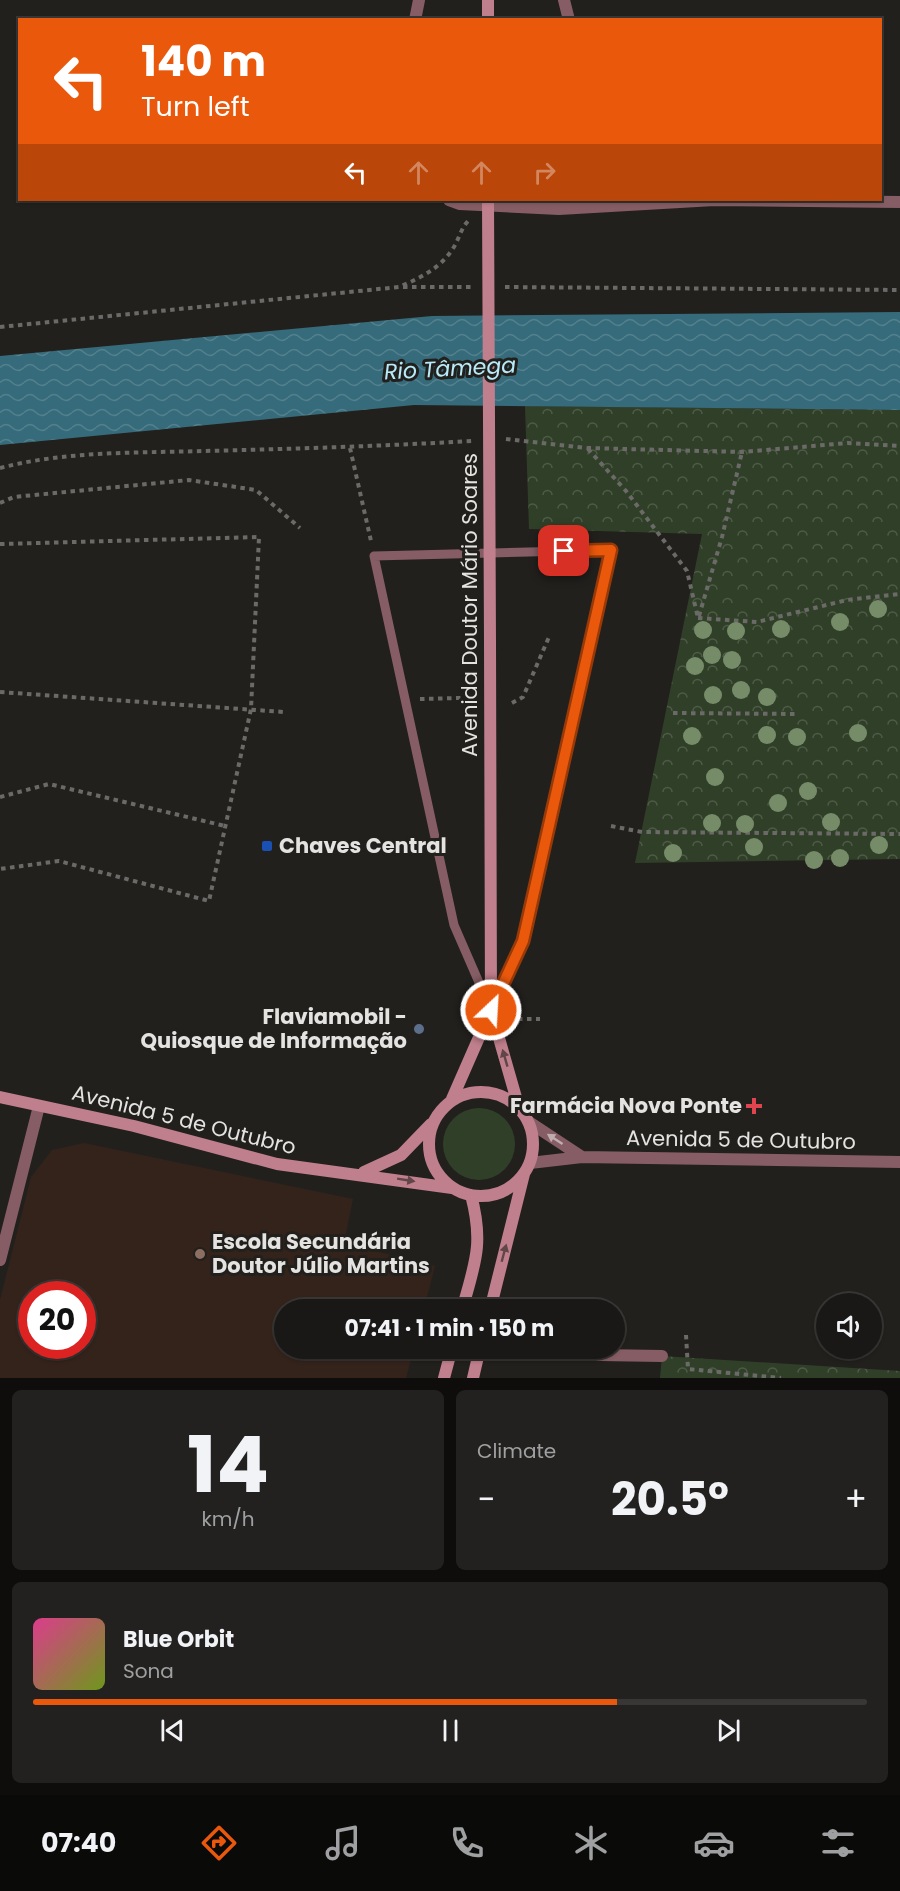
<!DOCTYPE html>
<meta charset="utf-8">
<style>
:root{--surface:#1a1816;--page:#23211f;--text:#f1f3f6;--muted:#9fa0a1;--line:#383735;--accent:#ea580c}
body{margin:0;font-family:Poppins,sans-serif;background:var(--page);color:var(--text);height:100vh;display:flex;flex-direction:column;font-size:22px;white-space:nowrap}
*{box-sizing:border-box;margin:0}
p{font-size:20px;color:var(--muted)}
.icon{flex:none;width:33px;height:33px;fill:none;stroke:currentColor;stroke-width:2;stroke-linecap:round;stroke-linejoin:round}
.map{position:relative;height:1378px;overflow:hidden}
.details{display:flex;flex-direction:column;gap:12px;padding:12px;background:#0e0d0c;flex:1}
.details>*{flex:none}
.banner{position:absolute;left:18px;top:18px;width:864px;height:183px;border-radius:0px;box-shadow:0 2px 4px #0004,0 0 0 2px var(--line);background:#ea580c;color:#fff;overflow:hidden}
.buttons{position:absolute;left:816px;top:1293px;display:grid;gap:12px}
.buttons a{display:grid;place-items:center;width:66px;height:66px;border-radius:50%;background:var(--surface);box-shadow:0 2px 4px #0004,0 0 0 2px var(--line);font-size:30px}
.speed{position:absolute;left:18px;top:1281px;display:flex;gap:12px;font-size:30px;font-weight:700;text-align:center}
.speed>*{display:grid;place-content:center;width:78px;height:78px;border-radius:50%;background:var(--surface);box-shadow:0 2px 4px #0004,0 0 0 2px var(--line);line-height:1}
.speed .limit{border:9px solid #d22;background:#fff;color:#111}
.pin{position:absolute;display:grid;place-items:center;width:51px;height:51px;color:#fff;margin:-26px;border-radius:12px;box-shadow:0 3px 9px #0006}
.me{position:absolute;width:66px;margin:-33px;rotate:25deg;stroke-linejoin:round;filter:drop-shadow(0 0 4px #0008)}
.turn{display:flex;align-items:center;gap:21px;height:126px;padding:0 24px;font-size:27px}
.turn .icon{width:78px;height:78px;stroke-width:2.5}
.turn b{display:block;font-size:42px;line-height:51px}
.lanes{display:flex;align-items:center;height:57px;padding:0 24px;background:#0003;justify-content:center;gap:30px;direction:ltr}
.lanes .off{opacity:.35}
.big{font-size:45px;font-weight:700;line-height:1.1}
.details .tile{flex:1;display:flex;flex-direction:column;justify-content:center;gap:9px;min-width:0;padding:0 21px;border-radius:9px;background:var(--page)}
.details .dial{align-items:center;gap:0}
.dial b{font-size:78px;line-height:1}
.song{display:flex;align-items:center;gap:18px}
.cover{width:72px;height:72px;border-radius:9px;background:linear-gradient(135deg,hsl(330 70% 55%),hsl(80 70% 35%))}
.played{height:6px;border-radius:3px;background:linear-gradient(90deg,var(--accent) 70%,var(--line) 70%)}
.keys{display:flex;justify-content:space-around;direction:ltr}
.heat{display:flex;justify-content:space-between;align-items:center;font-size:33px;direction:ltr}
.details .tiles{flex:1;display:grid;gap:12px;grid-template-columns:1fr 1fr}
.tile:last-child{grid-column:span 2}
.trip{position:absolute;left:274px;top:1299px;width:351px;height:60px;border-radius:30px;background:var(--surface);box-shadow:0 2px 4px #0004,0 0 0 2px var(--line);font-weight:700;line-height:60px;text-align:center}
.tabs{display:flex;height:96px;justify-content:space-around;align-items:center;background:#0a0a09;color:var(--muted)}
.tabs .icon{width:42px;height:42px}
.tabs .on{color:var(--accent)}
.tabs b{font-size:27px;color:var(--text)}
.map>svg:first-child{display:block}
.education{fill:#34231b;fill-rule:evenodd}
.green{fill:#304028}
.park{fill:url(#park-crowns)}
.water{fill:url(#water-waves)}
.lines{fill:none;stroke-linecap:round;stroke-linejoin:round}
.path{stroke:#6c6a68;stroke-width:4;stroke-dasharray:4.5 4.5;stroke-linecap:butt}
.lane{stroke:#865d65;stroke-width:9}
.street{stroke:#865d65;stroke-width:12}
.secondary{stroke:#c07f8c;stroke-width:12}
.secondary-bridge{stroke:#c07f8c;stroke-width:12}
.tree{fill:#768c69}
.oneway{fill:#614649}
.oneway2{fill:#bfadaf}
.route-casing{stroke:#983908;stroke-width:15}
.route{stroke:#ea580c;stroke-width:10}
.transit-dot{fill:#1a4fb4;stroke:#22201d;stroke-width:2}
.service-dot{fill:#5c6f8a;stroke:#22201d;stroke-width:2}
.health-dot{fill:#e0444e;stroke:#22201d;stroke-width:2}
.education-dot{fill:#8d6e63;stroke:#22201d;stroke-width:2}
.labels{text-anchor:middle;stroke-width:6;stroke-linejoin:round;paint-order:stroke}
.street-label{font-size:21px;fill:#e5e3e1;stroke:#22201d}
.poi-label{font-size:21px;font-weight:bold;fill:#e5e3e1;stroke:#22201d;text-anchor:start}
.water-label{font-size:22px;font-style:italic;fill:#b8eaf9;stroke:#22201d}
</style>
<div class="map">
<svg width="900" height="1378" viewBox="0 0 900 1378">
<defs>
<pattern id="park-crowns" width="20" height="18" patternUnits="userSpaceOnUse" patternTransform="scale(1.5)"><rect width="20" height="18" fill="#304028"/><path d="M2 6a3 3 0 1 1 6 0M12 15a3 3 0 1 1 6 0" fill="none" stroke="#4e5b47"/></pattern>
<pattern id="water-waves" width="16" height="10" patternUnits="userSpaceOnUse" patternTransform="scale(1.5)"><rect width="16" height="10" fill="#366b7b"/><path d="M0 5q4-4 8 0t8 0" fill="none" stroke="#53808d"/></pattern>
</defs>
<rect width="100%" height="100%" fill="#22201d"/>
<path class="education" d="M 84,1143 L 353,1199 L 344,1243 L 435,1266 L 424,1309 L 285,1310 L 285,1348 L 414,1349 L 406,1378 L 0,1378 L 0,1300 L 31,1177 L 52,1150 ZM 32,1294 L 82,1294 L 82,1346 L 32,1346 Z"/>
<path class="green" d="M443 1144a36 36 0 1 1 72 0a36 36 0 1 1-72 0Z"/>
<path class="park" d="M 525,406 L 900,410 L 900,859 L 635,863 L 702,534 L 529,529 Z
M 662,1356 L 900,1371 L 900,1378 L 660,1378 Z"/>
<path class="water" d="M 900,312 L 900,410 L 414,405 L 0,445 L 0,356 L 432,316 Z"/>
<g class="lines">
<path class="path" d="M 403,287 L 473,287
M 505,287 L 900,290
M 0,327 L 399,287 C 420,278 439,269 452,250 C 459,240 460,230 468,221
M 506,439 L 587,448 L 742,452 L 848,443 L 900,446
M 350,448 L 371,541
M 588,449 L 626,491 L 687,571 L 698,618
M 0,468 C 65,451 136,453 204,451 C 293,449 382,446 472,441
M 0,503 L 14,497 L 189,480 L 256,490 L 300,528
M 0,544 L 259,537 L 251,709 L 209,901 L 59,861 L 0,869
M 699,616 L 722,537 L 742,452
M 698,618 L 757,622 L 847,600 L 900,594
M 0,692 L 284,712
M 420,699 L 461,698
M 512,703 L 523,697 L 549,637
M 673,713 L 797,714
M 0,797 L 49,784 L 225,826
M 611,826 L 642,832 L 900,834
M 518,1019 L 540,1019
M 686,1335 L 688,1369 L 781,1378"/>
<path class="lane" d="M 611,550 L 523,941 L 491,1010 L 454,925 L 374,556 Z"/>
<path class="street" d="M 564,0 L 569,20
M 415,20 L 419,0
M 449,200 L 460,204 L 559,209 L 714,200 L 900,202
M 529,1122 L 582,1157
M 530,1163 L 582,1157 L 900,1162
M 0,1260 L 39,1106
M 479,1353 L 662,1356"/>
<path class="secondary" d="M 488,20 L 488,0
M 490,642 L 491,1010 L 519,1108
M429 1144a52 52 0 1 1 104 0a52 52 0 1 1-104 0Z
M 0,1097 L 134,1126 L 277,1164 L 452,1188
M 452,1099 L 491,1010
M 364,1172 L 401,1155 L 431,1124
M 462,1310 C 475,1263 484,1244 471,1195
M 490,1310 L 524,1174
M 444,1378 L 452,1348
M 473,1378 L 480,1348"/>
<path class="secondary-bridge" d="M 488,200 L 490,642"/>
</g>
<g class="tree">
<circle cx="878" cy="609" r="9"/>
<circle cx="840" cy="622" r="9"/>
<circle cx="781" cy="629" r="9"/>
<circle cx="703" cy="630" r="9"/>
<circle cx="736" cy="631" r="9"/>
<circle cx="712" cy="655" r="9"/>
<circle cx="732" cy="660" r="9"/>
<circle cx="695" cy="666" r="9"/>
<circle cx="741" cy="690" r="9"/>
<circle cx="713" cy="695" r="9"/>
<circle cx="767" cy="697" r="9"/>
<circle cx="858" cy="733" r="9"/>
<circle cx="767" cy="735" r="9"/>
<circle cx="692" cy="736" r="9"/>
<circle cx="797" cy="737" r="9"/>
<circle cx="715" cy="777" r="9"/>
<circle cx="808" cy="791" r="9"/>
<circle cx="778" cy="803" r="9"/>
<circle cx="831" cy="822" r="9"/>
<circle cx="712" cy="823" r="9"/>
<circle cx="745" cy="824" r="9"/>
<circle cx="879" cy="845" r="9"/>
<circle cx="754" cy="847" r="9"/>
<circle cx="673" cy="853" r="9"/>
<circle cx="840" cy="858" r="9"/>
<circle cx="814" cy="860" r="9"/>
</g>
<defs><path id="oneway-solid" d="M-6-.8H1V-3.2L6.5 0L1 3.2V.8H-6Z" transform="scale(1.5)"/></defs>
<g class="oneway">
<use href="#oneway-solid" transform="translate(505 1058) rotate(-106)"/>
<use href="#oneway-solid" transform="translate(406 1180) rotate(9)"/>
<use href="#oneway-solid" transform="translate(504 1253) rotate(-75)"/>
</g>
<use class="oneway2" href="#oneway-solid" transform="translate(555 1139) rotate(-147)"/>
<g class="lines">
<g class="route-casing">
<path id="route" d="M 491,1010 L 523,941 L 611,550 L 564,551"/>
</g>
<use href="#route" class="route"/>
</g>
<rect class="transit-dot" x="261" y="840" width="12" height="12" rx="3"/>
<circle class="service-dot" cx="419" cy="1029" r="6"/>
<path class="health-dot" d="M751 1097h6v6h6v6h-6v6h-6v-6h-6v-6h6z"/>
<circle class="education-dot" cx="200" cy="1254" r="6"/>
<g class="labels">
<g class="street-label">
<text transform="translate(470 605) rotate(-90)" y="7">Avenida Doutor Mário Soares</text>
<text transform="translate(184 1120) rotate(14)" y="7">Avenida 5 de Outubro</text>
<text transform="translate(741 1140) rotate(1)" y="7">Avenida 5 de Outubro</text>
</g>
<g class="poi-label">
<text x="279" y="853">Chaves Central</text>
<text x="407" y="1024" text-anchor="end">Flaviamobil -<tspan x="407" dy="24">Quiosque de Informação</tspan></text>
<text x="742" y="1113" text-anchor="end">Farmácia Nova Ponte</text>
<text x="212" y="1249">Escola Secundária<tspan x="212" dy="24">Doutor Júlio Martins</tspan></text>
</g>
<g class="water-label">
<text transform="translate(450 368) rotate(-3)" y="8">Rio Tâmega</text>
</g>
</g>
</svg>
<div class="buttons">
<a><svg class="icon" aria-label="sound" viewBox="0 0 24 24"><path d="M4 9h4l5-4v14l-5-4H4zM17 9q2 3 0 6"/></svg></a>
</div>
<div class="speed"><div class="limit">20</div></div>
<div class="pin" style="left:564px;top:551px;background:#d93025"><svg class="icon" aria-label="arrive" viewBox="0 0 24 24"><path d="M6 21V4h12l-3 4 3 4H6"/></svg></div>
<svg class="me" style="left:491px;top:1010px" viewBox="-20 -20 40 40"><circle r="17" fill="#ea580c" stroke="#fff" stroke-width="3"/><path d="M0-11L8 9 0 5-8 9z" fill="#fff"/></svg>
<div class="trip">07:41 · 1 min · 150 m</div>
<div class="banner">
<div class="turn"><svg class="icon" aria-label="left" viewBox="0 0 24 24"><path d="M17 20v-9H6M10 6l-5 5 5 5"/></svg><div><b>140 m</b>Turn left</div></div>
<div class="lanes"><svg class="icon" aria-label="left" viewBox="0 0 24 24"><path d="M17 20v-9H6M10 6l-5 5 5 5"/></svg><svg class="icon off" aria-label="ahead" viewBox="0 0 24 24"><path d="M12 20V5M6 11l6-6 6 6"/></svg><svg class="icon off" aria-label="ahead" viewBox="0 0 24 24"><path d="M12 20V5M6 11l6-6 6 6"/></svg><svg class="icon off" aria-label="right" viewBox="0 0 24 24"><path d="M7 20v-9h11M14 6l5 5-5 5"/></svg></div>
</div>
</div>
<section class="details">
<div class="tiles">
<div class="tile dial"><b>14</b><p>km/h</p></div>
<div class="tile"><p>Climate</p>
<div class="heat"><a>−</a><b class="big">20.5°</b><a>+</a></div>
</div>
<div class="tile">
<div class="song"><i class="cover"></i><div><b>Blue Orbit</b><p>Sona</p></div></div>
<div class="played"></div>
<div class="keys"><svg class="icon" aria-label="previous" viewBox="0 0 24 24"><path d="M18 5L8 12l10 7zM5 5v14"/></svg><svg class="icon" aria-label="pause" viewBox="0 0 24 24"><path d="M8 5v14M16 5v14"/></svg><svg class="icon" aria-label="next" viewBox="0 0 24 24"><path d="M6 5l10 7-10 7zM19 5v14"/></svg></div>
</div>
</div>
</section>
<nav class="tabs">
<b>07:40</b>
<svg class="icon on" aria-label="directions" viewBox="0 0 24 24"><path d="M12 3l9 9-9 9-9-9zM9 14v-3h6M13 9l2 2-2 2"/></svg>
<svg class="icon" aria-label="music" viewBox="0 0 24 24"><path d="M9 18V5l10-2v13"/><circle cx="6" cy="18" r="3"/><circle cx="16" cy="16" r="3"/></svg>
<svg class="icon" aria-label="phone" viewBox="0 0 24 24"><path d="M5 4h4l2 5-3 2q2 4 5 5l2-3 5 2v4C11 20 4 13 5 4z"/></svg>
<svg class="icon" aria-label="climate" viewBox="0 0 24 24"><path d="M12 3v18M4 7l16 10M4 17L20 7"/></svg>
<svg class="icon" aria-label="car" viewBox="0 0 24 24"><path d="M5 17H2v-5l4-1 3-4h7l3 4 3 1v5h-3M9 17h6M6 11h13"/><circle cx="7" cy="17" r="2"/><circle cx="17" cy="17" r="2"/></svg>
<svg class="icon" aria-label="filters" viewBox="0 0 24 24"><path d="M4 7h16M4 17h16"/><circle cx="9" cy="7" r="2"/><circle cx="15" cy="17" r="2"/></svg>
</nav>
